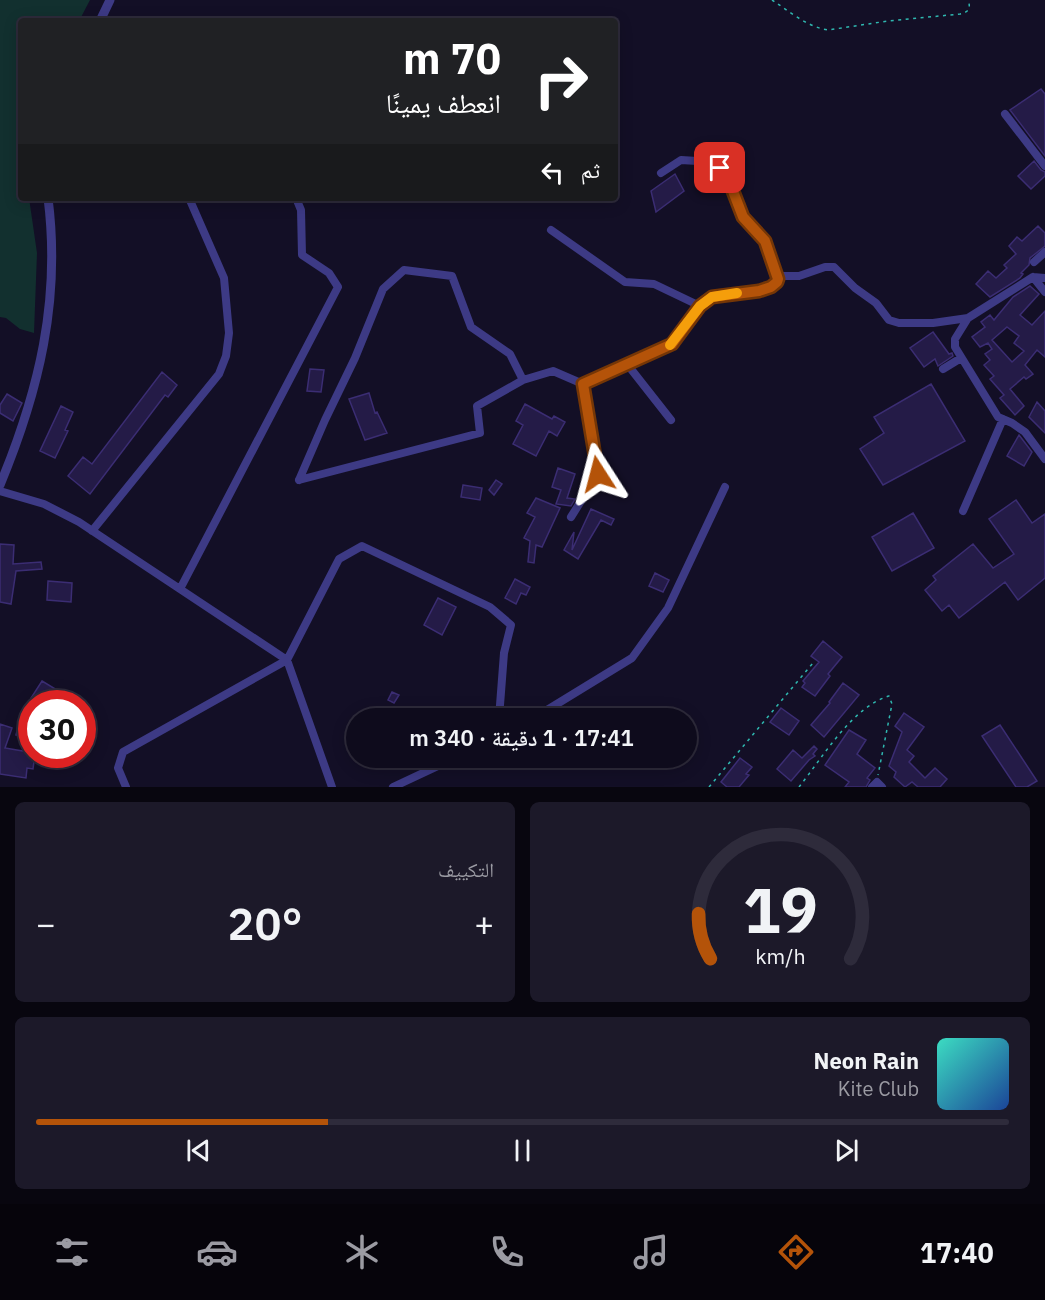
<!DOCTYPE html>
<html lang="ar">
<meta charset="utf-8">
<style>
:root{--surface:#0e0b1c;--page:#1c1929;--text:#f1f3f6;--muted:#9b9ba3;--line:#2e2b3b;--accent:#b45309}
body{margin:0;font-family:"IBM Plex Sans","Noto Naskh Arabic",sans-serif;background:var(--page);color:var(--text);direction:rtl;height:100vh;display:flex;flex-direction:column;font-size:22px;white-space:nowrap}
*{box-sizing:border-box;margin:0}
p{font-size:20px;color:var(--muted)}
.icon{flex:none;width:33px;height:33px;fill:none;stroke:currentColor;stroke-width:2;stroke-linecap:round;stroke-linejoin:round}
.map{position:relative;height:787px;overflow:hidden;direction:ltr}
.side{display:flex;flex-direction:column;gap:15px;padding:15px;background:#08060f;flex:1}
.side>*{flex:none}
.banner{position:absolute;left:18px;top:18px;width:600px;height:183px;border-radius:6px;box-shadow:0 3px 15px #0003,0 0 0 2px var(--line);direction:rtl;background:#202124;color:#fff;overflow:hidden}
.speed{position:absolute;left:18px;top:690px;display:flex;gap:12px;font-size:30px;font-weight:700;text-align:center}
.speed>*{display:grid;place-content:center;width:78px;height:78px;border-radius:50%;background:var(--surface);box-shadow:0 3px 15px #0003,0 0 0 2px var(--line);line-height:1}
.speed .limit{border:9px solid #d22;background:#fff;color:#111}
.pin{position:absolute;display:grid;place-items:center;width:51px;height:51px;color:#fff;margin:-26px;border-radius:12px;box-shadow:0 3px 9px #0006}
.me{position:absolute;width:66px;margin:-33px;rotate:351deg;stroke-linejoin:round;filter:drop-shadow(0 0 4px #0008)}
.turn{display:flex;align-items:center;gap:21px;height:126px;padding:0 18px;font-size:27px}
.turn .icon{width:78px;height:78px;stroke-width:2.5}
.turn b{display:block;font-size:42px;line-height:51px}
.then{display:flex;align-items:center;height:57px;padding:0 18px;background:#0003;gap:12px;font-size:22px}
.big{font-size:45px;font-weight:600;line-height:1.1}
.side .card{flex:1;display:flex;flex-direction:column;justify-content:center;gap:9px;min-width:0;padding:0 21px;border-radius:9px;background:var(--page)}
.side .dial{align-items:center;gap:0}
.dial svg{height:156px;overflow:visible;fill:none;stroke:var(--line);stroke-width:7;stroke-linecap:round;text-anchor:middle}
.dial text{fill:var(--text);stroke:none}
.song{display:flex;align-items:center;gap:18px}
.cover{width:72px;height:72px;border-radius:9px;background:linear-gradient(135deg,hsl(170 70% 55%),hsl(220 70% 35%))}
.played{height:6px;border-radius:3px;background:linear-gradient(90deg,var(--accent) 30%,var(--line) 30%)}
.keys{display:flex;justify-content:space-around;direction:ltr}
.heat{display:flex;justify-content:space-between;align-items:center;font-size:33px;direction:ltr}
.side .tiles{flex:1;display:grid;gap:15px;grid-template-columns:1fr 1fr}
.card:last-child{grid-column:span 2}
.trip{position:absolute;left:346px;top:708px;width:351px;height:60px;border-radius:30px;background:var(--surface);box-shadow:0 3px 15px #0003,0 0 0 2px var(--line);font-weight:600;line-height:60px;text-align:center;direction:rtl}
.dock{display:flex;height:96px;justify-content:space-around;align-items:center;background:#06040b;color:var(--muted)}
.dock .icon{width:42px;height:42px}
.dock .on{color:var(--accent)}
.dock b{font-size:27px;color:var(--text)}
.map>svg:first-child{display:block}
.green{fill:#12302f}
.building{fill:#241b47;stroke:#3b2d73;stroke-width:1.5;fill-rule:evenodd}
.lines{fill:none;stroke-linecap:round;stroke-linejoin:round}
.path{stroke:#2fb8b0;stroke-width:1.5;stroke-dasharray:3 4.5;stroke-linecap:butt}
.minor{stroke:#3d3a85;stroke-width:8}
.tertiary{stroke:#3d3a85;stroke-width:9}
.route-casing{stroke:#753606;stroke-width:15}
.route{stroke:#b45309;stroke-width:10}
.slow{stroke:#f59e0b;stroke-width:10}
</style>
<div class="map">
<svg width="1045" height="787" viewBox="0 0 1045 787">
<rect width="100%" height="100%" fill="#130f26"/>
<path class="green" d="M 0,0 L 90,0 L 79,21 L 21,21 L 21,198 L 29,198 L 37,253 L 34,333 L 20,329 L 6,318 L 0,317 Z"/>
<path class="building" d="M 1041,89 L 1045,94 L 1045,156 L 1010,110 Z
M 1034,161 L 1041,170 L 1045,172 L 1045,176 L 1031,189 L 1018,176 Z
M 675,174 L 684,191 L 656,212 L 651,191 Z
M 1038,226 L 1045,233 L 1045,246 L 1030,258 L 1029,265 L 1021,273 L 1023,274 L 1020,278 L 990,297 L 976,284 L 988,271 L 996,278 L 1007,268 L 1004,265 L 1016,254 L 1009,246 L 1017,237 L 1022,241 Z
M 1030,286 L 1039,294 L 1020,315 L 1032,325 L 1045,311 L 1045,357 L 1037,350 L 1025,365 L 1033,374 L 1026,379 L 1024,377 L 1010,389 L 1024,406 L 1015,415 L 1000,398 L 1004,395 L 990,379 L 994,376 L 984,365 L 990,360 L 985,354 L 992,349 L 988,343 L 980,347 L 972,337 L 985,327 L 981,322 L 990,315 L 994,320 L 1013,297 ZM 1007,327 L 1019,336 L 1014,343 L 1024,351 L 1012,362 L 992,340 Z
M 933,332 L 949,354 L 952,353 L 953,356 L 938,366 L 935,359 L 924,367 L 910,348 Z
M 310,369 L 324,370 L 321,392 L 307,391 Z
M 162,372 L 177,385 L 168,397 L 165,395 L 90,494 L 68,476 L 83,457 L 92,464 Z
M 931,384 L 965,441 L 883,485 L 860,449 L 884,433 L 874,417 Z
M 369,393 L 375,413 L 377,412 L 387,433 L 365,440 L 349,399 Z
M 7,394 L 22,403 L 13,421 L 0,413 L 0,405 Z
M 1037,402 L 1045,411 L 1045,433 L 1029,417 Z
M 525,404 L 552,419 L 554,416 L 565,422 L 557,436 L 549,431 L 536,456 L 513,444 L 523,425 L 516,421 Z
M 61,406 L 73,412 L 65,430 L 68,431 L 55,458 L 40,451 Z
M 1019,435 L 1032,452 L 1024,466 L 1007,456 Z
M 558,468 L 575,474 L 567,498 L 575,499 L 571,506 L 556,504 L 561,490 L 552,487 Z
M 496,480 L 502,484 L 494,495 L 489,490 Z
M 463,485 L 482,488 L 480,500 L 461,497 Z
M 536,498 L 560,508 L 542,547 L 536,545 L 534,563 L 528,562 L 530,541 L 524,538 L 535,517 L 527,513 Z
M 1016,500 L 1032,523 L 1045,514 L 1045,578 L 1018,600 L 1005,582 L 959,618 L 949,605 L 942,611 L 925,590 L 936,580 L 933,576 L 973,544 L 993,568 L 1014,554 L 989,519 Z
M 591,509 L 614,519 L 611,525 L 601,520 L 578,559 L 564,550 L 574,532 L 572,550 Z
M 913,513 L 934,548 L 892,571 L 872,537 Z
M 0,544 L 14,545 L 13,564 L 41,562 L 42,569 L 16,571 L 11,604 L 0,602 Z
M 655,573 L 669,580 L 663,592 L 649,586 Z
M 515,579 L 530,587 L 526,595 L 521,593 L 516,604 L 505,598 Z
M 48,581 L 72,583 L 71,602 L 47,600 Z
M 438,598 L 456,607 L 442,635 L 424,625 Z
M 823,641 L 842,657 L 828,674 L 830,676 L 815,696 L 802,687 L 805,683 L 803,681 L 819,662 L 811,656 Z
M 42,681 L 57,690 L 49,704 L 32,704 L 32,754 L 35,754 L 33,769 L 27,768 L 26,778 L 0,774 L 0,724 L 12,728 L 5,748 L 23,751 L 24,737 L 16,735 L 21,716 L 24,717 L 31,698 Z
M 843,683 L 859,695 L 824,737 L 811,725 L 830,703 L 829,702 Z
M 392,692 L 399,695 L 394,703 L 388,700 Z
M 781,708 L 799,721 L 789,735 L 770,722 Z
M 904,713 L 924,727 L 907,750 L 914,756 L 909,762 L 925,778 L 935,768 L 947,779 L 940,787 L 918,787 L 912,782 L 905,787 L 894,777 L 896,772 L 889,766 L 902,732 L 895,726 Z
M 1000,725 L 1037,781 L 1027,787 L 1016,787 L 982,736 Z
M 849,730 L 866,740 L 857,754 L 875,768 L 867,778 L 870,780 L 866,787 L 845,787 L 849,782 L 825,765 Z
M 814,746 L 817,749 L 813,754 L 815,756 L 809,760 L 791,781 L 777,769 L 793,750 L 802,758 Z
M 740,758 L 752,767 L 746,774 L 749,775 L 739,787 L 727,787 L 721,782 Z"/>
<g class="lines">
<path class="path" d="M 772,0 C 789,11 807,27 828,30 L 888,21 L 960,14 C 969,12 971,8 968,0
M 709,787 L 813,663
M 799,787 C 823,757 852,707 889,696 L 892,704 L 878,775"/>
<path class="minor" d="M 1005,114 L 1045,166
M 661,173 L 681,160 L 714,162 L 720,168 L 731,186 L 743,217 L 765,241 L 778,279
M 551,230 L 625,282 L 654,284 L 700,306
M 1034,262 L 1045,252
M 1033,277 L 1045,292
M 1045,278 L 1033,277 L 968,318 L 955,339 L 955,347 L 998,417 L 1012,423 L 1025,432 L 1045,459
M 627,364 L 671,420
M 943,369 L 961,358
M 299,480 L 480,433 L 477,406 L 523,380 L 553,371 L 583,384 L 672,344 L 700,306 L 712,297 L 771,287 L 777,282 L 779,276 L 799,276 L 825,267 L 834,267 L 855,288 L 876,303 L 889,320 L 899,323 L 933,323 L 968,318
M 299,480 L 325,420 L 355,358 L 383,289 L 404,270 L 452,276 L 471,327 L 510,354 L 523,380
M 0,491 L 44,504 L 79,522 L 287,660 L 332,787
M 963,511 L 1003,419
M 571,517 L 598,474 L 583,384
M 92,531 L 219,374 L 226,356 L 229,333 L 224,278 L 189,198
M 180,589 L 338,287 L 329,273 L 302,255 L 301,210 L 296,198
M 534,718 L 632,658 L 668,608 L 725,487
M 126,787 L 118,768 L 123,752 L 287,660 L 339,559 L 362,546 L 490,607 L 511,625 L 504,653 L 499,718
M 393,787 L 455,758
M 872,787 L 877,782 L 882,787"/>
<path class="tertiary" d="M 100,21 L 110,0
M 0,485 C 39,391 61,300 48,198"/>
</g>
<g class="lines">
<g class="route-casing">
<path id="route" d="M 598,474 L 583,384 L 672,344 L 700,306 L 712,297 L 759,291 L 771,287 L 777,282 L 778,279 L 765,241 L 743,217 L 731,186 L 720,168"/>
</g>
<use href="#route" class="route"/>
<path class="slow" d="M 670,345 L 700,306 L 712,297 L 737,293"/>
</g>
</svg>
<div class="speed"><div class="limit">30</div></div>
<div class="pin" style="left:720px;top:168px;background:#d93025"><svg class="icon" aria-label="arrive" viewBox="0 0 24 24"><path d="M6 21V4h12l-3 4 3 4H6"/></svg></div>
<svg class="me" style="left:598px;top:474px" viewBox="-20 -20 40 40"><path d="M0-17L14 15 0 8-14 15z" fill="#b45309" stroke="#fff" stroke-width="4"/></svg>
<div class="trip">17:41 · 1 دقيقة · 340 m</div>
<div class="banner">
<div class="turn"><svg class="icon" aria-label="right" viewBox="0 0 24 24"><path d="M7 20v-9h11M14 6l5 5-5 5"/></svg><div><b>70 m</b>انعطف يمينًا</div></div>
<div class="then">ثم<svg class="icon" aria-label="left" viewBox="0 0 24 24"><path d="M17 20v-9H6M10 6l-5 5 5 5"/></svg></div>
</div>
</div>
<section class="side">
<div class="tiles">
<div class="card dial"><svg viewBox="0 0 100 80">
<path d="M14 69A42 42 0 1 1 86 69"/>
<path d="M14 69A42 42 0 0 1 8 46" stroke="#b45309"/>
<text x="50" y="56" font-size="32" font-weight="700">19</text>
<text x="50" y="72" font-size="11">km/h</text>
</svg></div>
<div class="card"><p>التكييف</p>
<div class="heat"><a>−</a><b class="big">20°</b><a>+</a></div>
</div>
<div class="card">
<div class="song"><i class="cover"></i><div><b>Neon Rain</b><p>Kite Club</p></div></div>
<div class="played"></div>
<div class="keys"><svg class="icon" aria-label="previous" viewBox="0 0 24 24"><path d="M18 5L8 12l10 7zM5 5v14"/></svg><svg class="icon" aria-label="pause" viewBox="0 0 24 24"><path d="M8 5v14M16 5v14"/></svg><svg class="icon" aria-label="next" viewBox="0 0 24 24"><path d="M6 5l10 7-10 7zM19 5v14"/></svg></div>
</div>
</div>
</section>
<nav class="dock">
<b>17:40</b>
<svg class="icon on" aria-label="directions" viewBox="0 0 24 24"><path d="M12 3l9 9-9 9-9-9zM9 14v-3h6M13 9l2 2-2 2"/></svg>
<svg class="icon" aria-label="music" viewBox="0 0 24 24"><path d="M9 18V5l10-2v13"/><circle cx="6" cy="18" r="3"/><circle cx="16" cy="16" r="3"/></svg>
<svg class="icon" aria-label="phone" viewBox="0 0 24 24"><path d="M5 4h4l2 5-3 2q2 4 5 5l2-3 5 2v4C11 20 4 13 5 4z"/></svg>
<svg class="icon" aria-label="climate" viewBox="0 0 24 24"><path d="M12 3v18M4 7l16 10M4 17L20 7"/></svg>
<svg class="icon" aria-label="car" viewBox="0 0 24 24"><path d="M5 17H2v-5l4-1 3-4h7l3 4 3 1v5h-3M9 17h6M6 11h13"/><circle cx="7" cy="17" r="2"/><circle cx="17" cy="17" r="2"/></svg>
<svg class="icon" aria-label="filters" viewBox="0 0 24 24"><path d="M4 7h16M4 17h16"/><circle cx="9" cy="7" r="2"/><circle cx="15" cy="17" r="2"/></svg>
</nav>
